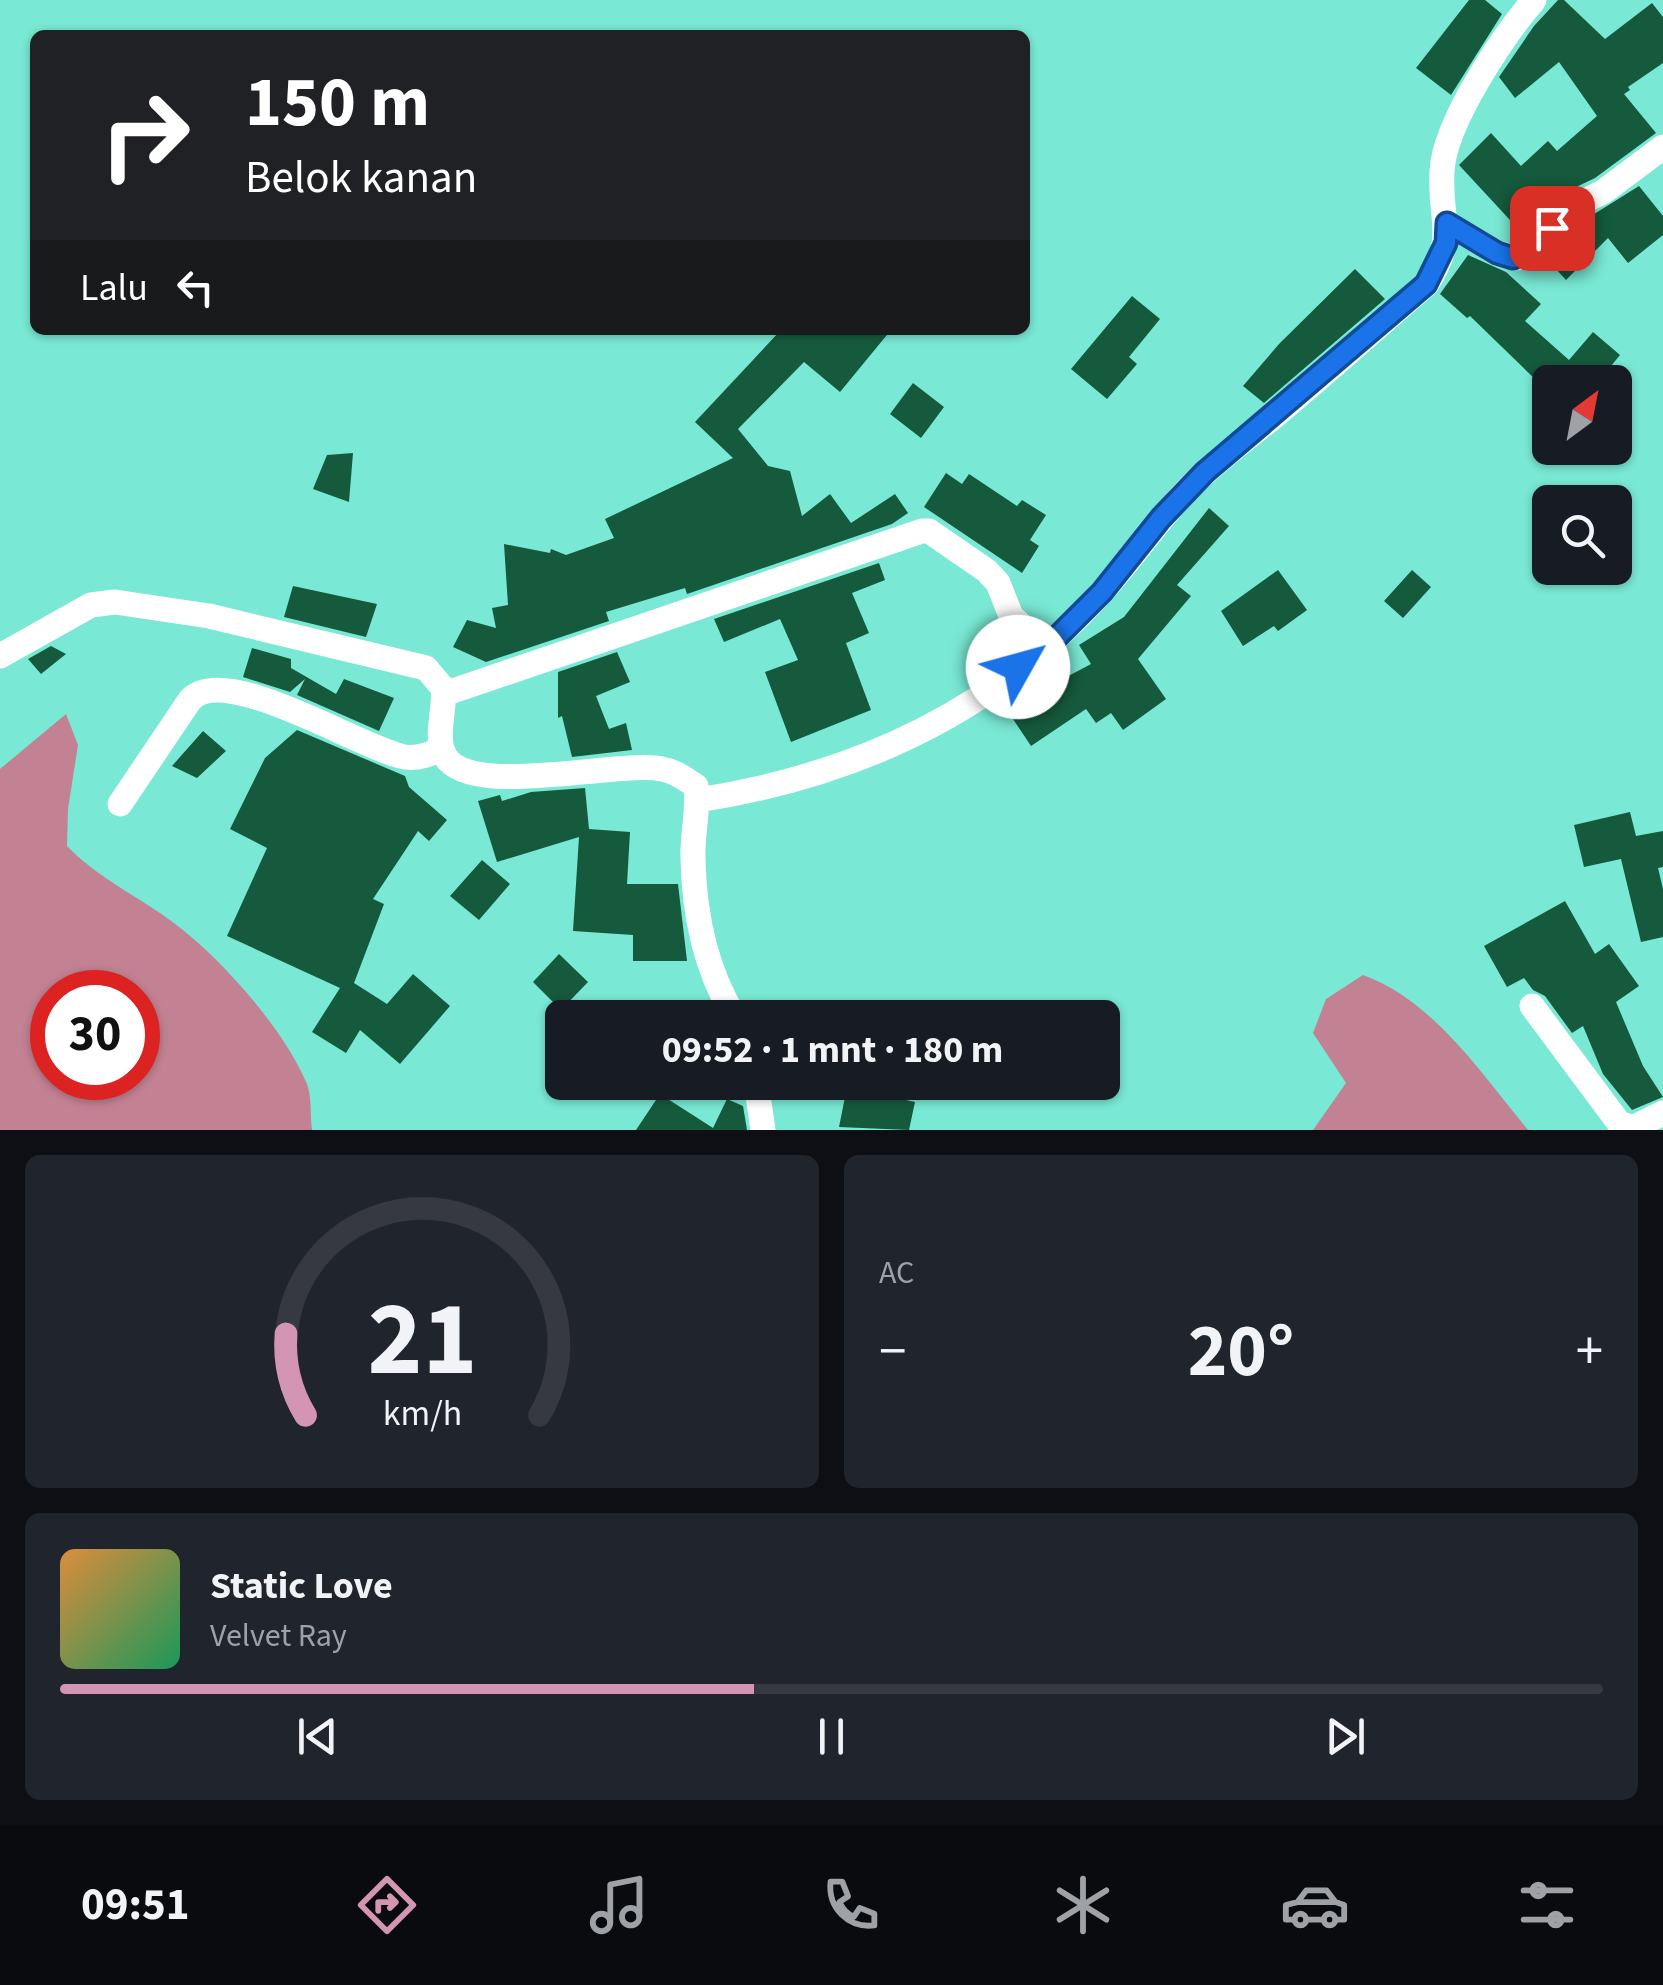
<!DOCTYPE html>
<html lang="id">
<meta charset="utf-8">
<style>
:root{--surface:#171b24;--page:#20242c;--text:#f1f3f6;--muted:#9ea1a6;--line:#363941;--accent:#d395b2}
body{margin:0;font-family:"Source Sans 3",sans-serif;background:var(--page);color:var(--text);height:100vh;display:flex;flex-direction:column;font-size:38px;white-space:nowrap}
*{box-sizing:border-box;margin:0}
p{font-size:32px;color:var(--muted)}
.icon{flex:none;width:55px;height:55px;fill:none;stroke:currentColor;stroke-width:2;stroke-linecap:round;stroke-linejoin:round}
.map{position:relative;height:1130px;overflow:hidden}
.side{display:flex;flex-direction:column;gap:25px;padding:25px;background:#0d0f14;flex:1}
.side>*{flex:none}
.top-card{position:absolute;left:30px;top:30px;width:1000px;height:305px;border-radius:15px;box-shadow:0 2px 8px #0004;background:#202124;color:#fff;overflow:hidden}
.needle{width:65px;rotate:32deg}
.tools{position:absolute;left:1532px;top:365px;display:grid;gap:20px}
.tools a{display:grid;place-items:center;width:100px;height:100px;border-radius:15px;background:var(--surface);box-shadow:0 2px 8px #0004;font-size:50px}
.speed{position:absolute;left:30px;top:970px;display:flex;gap:20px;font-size:50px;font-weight:700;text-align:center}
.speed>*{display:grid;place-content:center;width:130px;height:130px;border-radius:50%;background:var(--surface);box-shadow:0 2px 8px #0004;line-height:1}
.speed .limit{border:15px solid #d22;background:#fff;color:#111}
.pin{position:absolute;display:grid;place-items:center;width:85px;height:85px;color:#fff;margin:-42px;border-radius:20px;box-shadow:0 5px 15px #0006}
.me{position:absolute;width:110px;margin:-55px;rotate:52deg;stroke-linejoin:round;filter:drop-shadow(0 0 8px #0008)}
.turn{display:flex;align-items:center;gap:35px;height:210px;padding:0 50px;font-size:45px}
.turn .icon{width:130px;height:130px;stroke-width:2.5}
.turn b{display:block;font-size:70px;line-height:85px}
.then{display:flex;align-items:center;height:95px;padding:0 50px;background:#0003;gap:20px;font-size:38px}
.big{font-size:75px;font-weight:700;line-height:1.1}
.side .card{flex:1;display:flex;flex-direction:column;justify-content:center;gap:15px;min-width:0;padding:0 35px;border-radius:15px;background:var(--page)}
.side .dial{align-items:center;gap:0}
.dial svg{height:260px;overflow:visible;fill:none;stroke:var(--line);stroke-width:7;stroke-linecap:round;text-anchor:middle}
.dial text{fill:var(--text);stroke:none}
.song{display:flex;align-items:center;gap:30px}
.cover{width:120px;height:120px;border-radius:15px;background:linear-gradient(135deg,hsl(30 70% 55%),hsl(150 70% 35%))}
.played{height:10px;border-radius:5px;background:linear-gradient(90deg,var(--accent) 45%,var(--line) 45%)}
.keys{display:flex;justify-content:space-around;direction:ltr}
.heat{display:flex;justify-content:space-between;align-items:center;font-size:55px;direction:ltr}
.side .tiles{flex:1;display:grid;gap:25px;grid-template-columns:1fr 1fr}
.card:last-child{grid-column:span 2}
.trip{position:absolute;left:545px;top:1000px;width:575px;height:100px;border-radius:15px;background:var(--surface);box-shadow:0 2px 8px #0004;font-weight:700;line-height:100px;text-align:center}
.tab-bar{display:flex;height:160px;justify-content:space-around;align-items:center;background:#090b0e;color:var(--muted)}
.tab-bar .icon{width:70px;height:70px}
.tab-bar .current{color:var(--accent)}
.tab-bar b{font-size:45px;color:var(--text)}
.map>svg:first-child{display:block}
.forest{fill:#c38294;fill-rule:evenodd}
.building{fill:#155a3d}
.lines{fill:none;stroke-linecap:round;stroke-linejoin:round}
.street{stroke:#fff;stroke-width:25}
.route-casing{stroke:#114b97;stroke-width:25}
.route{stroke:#1a73e8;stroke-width:18}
</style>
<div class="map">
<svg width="1663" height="1130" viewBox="0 0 1663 1130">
<rect width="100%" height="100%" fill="#79e8d4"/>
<path class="forest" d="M 66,714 L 78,745 L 68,809 L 67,846 C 99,879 138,896 174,923 C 221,958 284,1029 307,1084 C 312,1097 310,1116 312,1130 L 0,1130 L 0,769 ZM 52,992 L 138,992 L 138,1078 L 52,1078 Z
M 1363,975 C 1434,1001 1481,1073 1528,1130 L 1313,1130 L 1346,1083 L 1313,1033 L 1326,999 Z"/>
<path class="building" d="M 1469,0 L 1485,0 L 1502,14 L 1451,95 L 1416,68 Z
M 1558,0 L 1564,0 L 1605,39 L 1652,3 L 1663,17 L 1663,63 L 1628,87 L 1630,90 L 1624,94 L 1656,133 L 1595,178 L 1572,189 L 1522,233 L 1459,165 L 1491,133 L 1521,166 L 1548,141 L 1557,151 L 1597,116 L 1559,62 L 1515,98 L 1499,77 L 1534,26 Z
M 1639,186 L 1663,216 L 1663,235 L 1628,263 L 1608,238 L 1566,280 L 1544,256 L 1591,216 Z
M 1468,255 L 1506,272 L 1541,304 L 1525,321 L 1569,360 L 1593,332 L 1620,355 L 1598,382 L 1538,382 L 1470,316 L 1467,318 L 1440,294 Z
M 1355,269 L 1385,299 L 1264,403 L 1243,386 L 1279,344 Z
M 1132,296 L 1160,319 L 1129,357 L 1137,364 L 1107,399 L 1071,369 Z
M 781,330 L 891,330 L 840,392 L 804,362 L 738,429 L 768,466 L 790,471 L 802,516 L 830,494 L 851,523 L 895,494 L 908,513 L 892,524 L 687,594 L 685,588 L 606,612 L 609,621 L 486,662 L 453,647 L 467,620 L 496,628 L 492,608 L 508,605 L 504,544 L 550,553 L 551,549 L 566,555 L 614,538 L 605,519 L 733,458 L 695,422 Z
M 913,383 L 944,407 L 921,438 L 890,414 Z
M 353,453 L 349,502 L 313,489 L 327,455 Z
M 946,473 L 962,484 L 969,474 L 1017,506 L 1022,500 L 1046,515 L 1030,540 L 1039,546 L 1022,573 L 924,507 Z
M 1209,508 L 1229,526 L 1177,585 L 1191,596 L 1138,659 L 1166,699 L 1123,730 L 1111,713 L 1096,723 L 1086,709 L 1031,746 L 1003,704 L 1024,690 L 1029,697 L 1091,664 L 1079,645 L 1124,617 Z
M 879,563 L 885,580 L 852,593 L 869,633 L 846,643 L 871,710 L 791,742 L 765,672 L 798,660 L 780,619 L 724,642 L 714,619 Z
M 1278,570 L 1307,610 L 1278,631 L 1274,626 L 1243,646 L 1221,611 Z
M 1412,570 L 1431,587 L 1403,618 L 1384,601 Z
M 293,586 L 377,604 L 366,637 L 284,617 Z
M 51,646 L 66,654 L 41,674 L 28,659 Z
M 252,648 L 291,659 L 291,668 L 336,694 L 344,679 L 394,698 L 379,731 L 297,695 L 305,679 L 290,692 L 243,677 Z
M 617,652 L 630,682 L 596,696 L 609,729 L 626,723 L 632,750 L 572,757 L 562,716 L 558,718 L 558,672 Z
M 297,730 L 405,776 L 409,787 L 447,820 L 429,841 L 418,831 L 373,899 L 384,904 L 354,983 L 387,1004 L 413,974 L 450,1006 L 400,1064 L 360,1030 L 346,1053 L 312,1032 L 340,988 L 227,936 L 267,848 L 230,829 L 265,758 Z
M 203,731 L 226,751 L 197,778 L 172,766 Z
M 585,788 L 589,829 L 630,832 L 627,884 L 678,884 L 687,961 L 633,961 L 633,935 L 573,931 L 579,837 L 497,862 L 478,801 L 500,795 L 502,801 L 531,792 Z
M 1630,812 L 1636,836 L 1663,831 L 1663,867 L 1658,868 L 1663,889 L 1663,937 L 1641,942 L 1621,859 L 1584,867 L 1574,825 Z
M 482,860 L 510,884 L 479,920 L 450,896 Z
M 1565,901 L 1595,954 L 1609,944 L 1639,986 L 1616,1002 L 1643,1066 L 1663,1097 L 1632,1110 L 1603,1074 L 1583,1026 L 1572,1033 L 1545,996 L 1533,990 L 1524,978 L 1507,987 L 1484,946 Z
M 559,954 L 588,982 L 561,1010 L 533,982 Z
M 847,1087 L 915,1102 L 909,1130 L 839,1127 Z
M 660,1094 L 713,1128 L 727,1099 L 743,1106 L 747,1130 L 636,1130 Z"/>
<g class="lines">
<path class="street" d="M 1447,223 L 1497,253 L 1517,258 L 1582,202 L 1603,192 L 1663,147
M 0,656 L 91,605 L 115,602 L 209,616 L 426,668 L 443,688 C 446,708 434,737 445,756 C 470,799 617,760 662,769 C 675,771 685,779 696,786 C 699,810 692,834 693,858 C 694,915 705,969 735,1018
M 444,694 L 922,531 L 929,531 L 987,571 L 998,583 L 1011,616 L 1046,648
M 698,800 C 854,776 995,712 1102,592 C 1138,553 1166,507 1206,472 C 1229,451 1254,433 1277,414 C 1328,372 1377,327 1427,284 C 1458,235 1439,222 1442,171 C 1444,124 1503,36 1534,0
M 120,804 L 190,700 C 224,661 361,749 405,757 C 418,759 430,754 442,749
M 1532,1006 L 1619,1123 L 1633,1128 L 1663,1113
M 756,1082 L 763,1130"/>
</g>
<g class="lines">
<g class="route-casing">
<path id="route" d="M 1018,667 L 1046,648 L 1102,592 L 1161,518 L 1205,472 L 1426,284 L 1446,243 L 1447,223 L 1497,253 L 1513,258 L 1552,228"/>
</g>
<use href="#route" class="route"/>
</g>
</svg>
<div class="tools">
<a><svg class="needle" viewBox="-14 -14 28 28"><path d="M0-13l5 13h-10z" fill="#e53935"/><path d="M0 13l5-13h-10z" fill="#9ea1a6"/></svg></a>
<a><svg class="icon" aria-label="search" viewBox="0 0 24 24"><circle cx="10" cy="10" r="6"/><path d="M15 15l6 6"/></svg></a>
</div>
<div class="speed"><div class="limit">30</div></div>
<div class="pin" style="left:1552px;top:228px;background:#d93025"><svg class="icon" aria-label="arrive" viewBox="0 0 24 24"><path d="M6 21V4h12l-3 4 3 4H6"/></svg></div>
<svg class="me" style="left:1018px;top:667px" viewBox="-20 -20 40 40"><circle r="19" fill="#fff"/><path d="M0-13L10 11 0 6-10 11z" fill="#1a73e8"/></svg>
<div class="trip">09:52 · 1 mnt · 180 m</div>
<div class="top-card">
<div class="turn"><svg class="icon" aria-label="right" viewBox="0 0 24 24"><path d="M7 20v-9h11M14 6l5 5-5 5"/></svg><div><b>150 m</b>Belok kanan</div></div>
<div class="then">Lalu<svg class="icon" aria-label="left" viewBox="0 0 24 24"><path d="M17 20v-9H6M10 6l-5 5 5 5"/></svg></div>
</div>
</div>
<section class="side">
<div class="tiles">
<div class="card dial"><svg viewBox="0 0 100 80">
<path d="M14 69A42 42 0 1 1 86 69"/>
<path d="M14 69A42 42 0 0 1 8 44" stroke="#d395b2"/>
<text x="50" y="56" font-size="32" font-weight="700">21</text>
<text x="50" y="72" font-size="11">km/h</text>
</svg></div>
<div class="card"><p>AC</p>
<div class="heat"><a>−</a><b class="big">20°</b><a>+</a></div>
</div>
<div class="card">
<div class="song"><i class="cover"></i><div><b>Static Love</b><p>Velvet Ray</p></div></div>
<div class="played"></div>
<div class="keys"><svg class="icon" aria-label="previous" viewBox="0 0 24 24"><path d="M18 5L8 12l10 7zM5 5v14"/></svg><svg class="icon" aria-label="pause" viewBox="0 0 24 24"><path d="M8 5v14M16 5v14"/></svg><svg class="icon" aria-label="next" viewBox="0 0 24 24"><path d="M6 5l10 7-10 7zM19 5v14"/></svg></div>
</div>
</div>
</section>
<nav class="tab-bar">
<b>09:51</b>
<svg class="icon current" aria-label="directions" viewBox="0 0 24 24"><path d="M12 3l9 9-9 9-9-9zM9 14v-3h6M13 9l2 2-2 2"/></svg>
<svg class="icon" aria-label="music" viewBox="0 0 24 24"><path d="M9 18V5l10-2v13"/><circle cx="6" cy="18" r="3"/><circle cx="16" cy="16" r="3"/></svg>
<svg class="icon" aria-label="phone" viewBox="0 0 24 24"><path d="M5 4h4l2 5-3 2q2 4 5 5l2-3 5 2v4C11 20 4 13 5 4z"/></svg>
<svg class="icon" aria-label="climate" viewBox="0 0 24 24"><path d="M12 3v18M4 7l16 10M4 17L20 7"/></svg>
<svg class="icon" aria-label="car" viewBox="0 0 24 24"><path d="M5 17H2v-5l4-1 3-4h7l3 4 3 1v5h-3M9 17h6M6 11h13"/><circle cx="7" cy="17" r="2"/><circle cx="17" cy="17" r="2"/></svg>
<svg class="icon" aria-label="filters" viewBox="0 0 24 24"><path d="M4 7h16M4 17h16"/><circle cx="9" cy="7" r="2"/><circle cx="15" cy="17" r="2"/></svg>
</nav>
